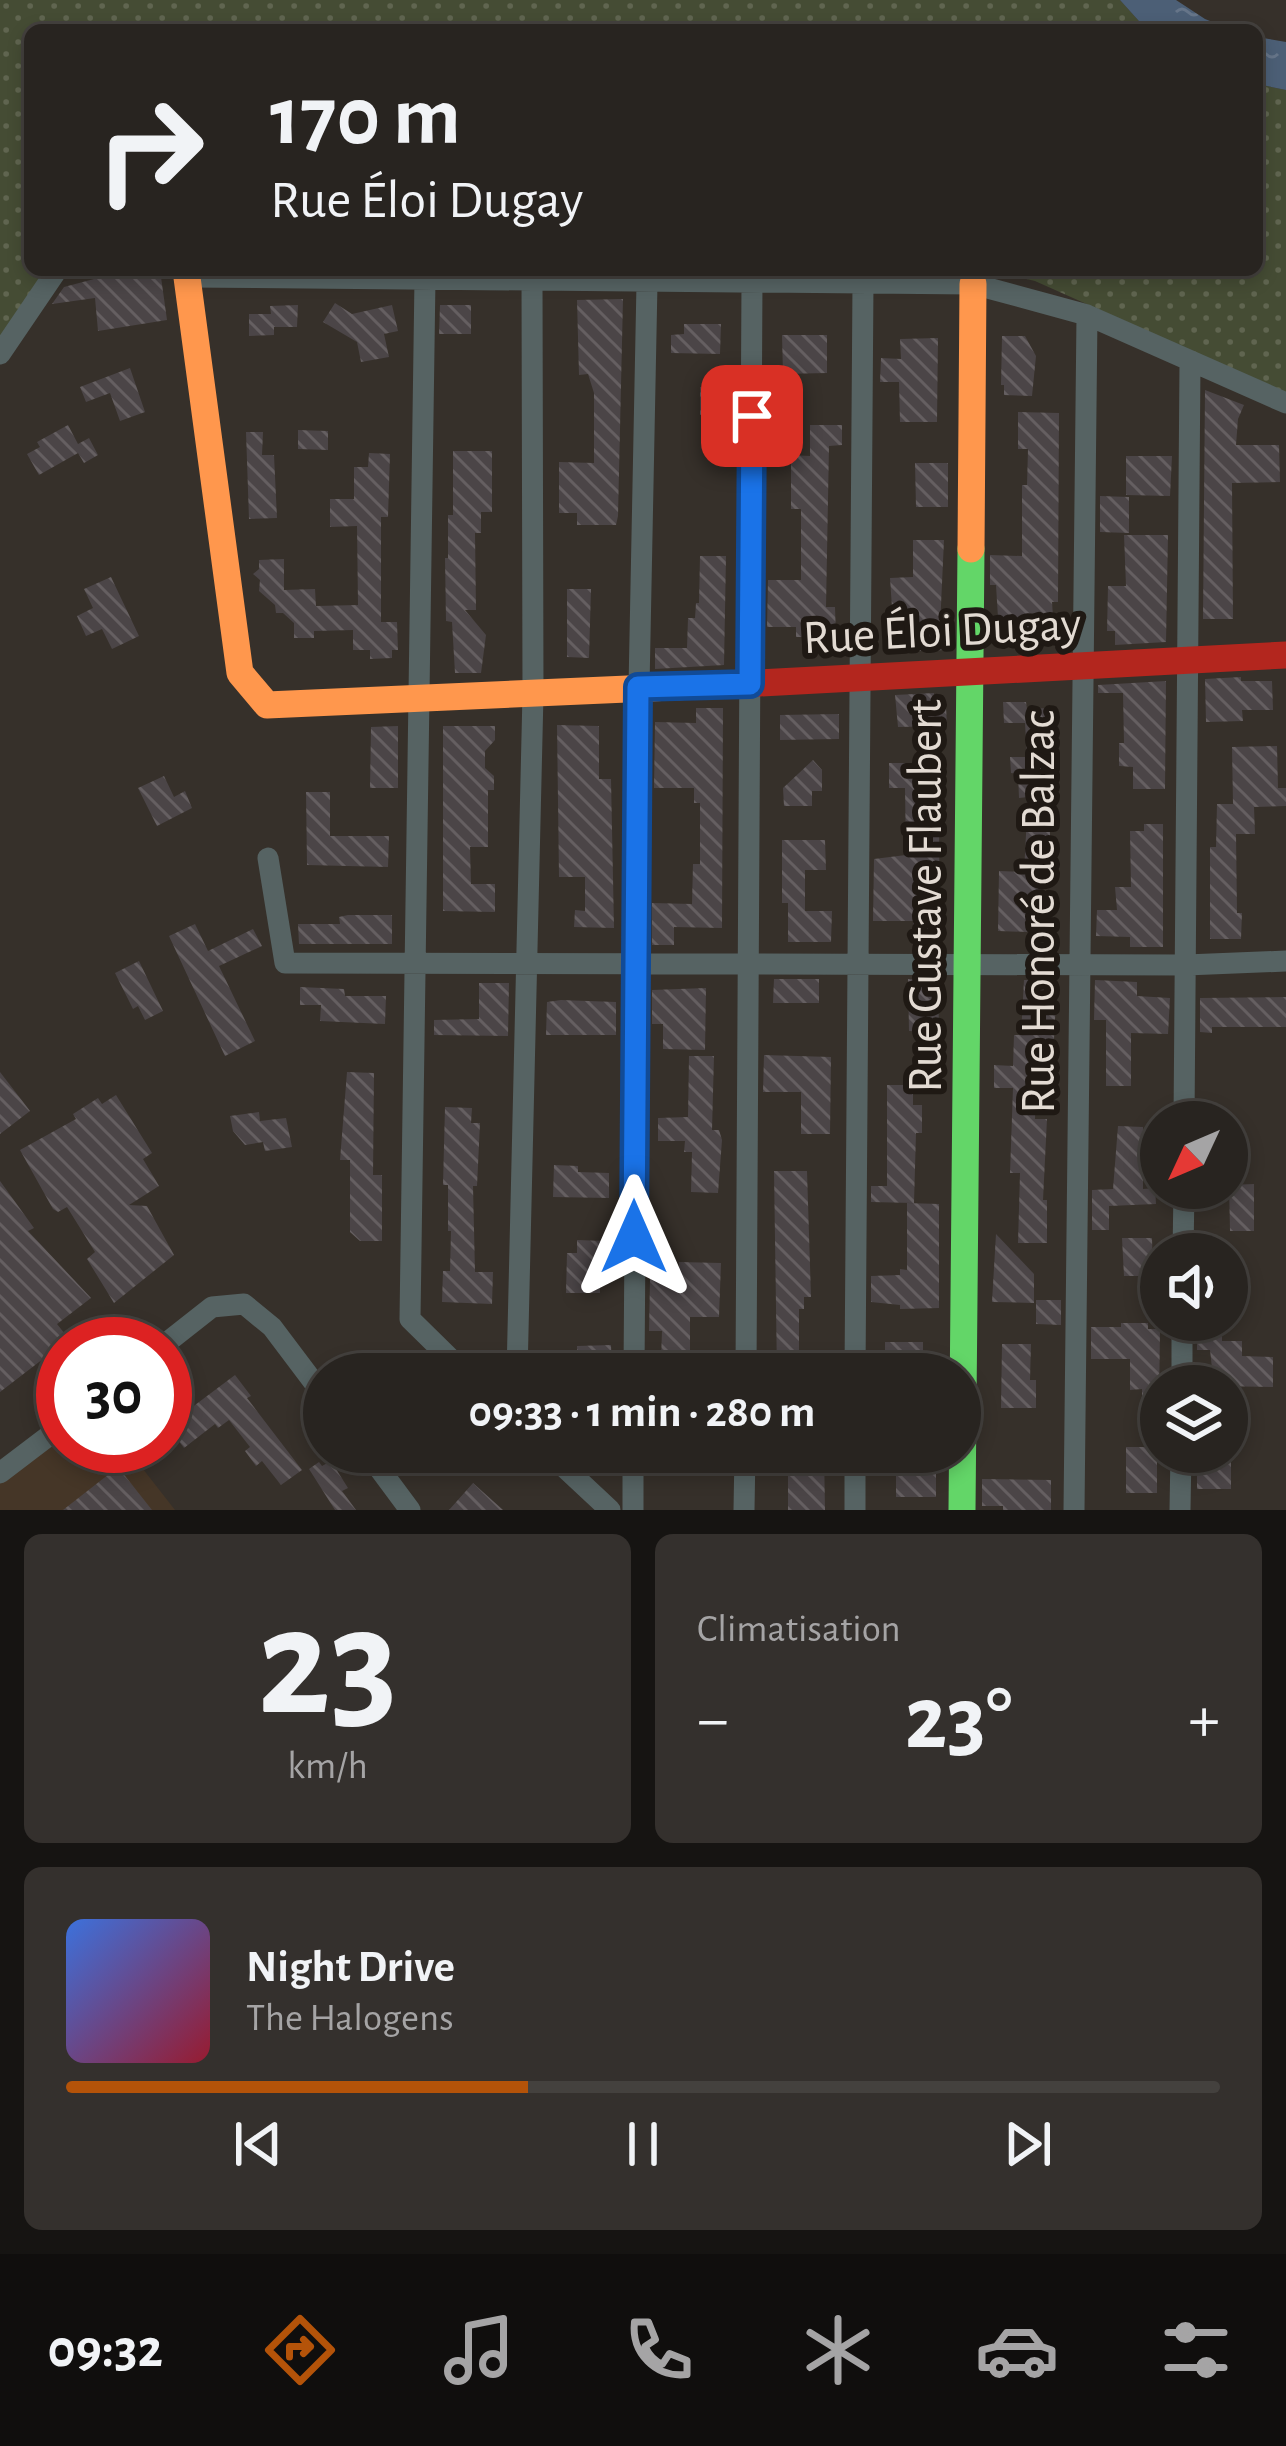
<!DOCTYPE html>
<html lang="fr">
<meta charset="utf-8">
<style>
:root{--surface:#282420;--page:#34302d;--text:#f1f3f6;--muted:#a5a4a5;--line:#44413e;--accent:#b45309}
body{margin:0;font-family:"Alegreya Sans",sans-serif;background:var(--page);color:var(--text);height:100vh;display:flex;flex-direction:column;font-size:45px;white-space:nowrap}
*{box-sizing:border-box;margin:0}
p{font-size:39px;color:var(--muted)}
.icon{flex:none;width:66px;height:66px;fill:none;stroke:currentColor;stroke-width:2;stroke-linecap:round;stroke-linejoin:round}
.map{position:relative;height:1510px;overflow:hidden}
.sheet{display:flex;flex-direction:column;gap:24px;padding:24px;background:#161412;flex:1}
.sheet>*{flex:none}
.banner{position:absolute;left:24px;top:24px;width:1239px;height:252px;border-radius:18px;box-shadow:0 6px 18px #0003,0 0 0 3px var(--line);background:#282420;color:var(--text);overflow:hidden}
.needle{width:78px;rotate:226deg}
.tools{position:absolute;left:1140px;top:1101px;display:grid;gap:24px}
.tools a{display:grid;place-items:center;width:108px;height:108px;border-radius:50%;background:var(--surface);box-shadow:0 6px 18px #0003,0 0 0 3px var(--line);font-size:60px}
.speed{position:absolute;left:36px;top:1317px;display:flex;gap:24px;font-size:60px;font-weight:700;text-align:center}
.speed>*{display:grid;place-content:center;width:156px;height:156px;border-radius:50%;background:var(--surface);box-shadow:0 6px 18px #0003,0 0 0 3px var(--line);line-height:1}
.speed .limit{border:18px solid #d22;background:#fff;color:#111}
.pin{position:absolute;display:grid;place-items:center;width:102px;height:102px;color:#fff;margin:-51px;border-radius:24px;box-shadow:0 6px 18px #0006}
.me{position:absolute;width:132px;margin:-66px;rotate:0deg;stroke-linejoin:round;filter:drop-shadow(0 0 9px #0008)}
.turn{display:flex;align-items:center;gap:42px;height:252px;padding:0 48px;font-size:54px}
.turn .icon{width:156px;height:156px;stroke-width:2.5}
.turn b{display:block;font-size:84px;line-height:102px}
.big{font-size:90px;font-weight:700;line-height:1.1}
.sheet .card{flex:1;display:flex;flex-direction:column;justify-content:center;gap:18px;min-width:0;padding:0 42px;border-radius:18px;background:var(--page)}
.sheet .dial{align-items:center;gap:0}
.dial b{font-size:156px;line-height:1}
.song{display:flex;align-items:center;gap:36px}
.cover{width:144px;height:144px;border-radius:18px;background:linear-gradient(135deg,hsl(220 70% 55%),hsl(350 70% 35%))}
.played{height:12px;border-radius:6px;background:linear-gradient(90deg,var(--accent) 40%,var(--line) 40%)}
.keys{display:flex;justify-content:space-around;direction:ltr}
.heat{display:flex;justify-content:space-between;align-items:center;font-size:66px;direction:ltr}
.sheet .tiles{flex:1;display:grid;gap:24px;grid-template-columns:1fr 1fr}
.card:last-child{grid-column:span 2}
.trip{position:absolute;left:303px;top:1353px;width:678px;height:120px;border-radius:60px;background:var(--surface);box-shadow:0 6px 18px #0003,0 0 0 3px var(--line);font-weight:700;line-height:120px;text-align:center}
.tabs{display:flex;height:192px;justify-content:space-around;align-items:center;background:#100e0d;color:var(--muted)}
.tabs .icon{width:84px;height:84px}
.tabs .active{color:var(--accent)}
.tabs b{font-size:54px;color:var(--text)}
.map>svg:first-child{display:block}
.built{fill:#453627}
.grass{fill:url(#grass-dots)}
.water{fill:url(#water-ripples)}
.building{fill:url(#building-back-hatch)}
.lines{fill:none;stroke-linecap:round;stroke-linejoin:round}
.street{stroke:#566363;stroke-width:21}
.fast{stroke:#63d668;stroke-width:27}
.slow{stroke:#ff974d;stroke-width:27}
.jam{stroke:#b3261e;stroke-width:27}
.route-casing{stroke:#114b97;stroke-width:30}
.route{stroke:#1a73e8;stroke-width:21}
.labels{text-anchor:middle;stroke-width:12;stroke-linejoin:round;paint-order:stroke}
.street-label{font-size:48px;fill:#e3dbd3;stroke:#1f1914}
</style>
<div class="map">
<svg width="1286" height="1510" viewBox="0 0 1286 1510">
<defs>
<pattern id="grass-dots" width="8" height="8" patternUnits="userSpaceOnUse" patternTransform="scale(3)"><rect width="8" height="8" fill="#454c34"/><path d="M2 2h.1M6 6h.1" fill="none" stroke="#606550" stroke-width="1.8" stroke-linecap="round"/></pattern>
<pattern id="water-ripples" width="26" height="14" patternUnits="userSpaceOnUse" patternTransform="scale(3)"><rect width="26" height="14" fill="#4c5f76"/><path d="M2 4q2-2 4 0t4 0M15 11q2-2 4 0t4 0" fill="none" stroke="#667589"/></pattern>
<pattern id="building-back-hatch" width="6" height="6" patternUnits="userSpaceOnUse" patternTransform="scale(3)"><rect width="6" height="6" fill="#4b4547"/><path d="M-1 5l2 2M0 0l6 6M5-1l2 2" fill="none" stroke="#655f61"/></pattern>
</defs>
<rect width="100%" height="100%" fill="#36302a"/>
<path class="built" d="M 63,1425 L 63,1446 L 125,1446 L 175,1510 L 0,1510 L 0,1473 Z"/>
<path class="grass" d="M 0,0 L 1120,0 L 1147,30 L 30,30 L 30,270 L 48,270 L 0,339 Z
M 1257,84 L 1286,90 L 1286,393 L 1035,281 L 996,272 L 952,270 L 1257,270 Z"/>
<path class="water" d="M 1120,0 L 1176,0 L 1205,19 L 1232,30 L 1147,30 Z
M 1257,37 L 1286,42 L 1286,90 L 1257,84 Z"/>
<path class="building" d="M 128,270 L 160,270 L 167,320 L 98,331 L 95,298 L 52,304 L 64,287 Z
M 623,299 L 618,516 L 616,525 L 577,525 L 577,513 L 559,513 L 559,462 L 594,463 L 594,393 L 588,374 L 579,375 L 577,300 Z
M 335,303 L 352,314 L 392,305 L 398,331 L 384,334 L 389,357 L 361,362 L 357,342 L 323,322 Z
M 298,305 L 297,327 L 274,327 L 274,335 L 249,336 L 249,314 L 271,314 L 270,306 Z
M 440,305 L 471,305 L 471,334 L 439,334 Z
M 684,324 L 721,324 L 720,354 L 671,353 L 671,335 L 684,334 Z
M 782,335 L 827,335 L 827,373 L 783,374 Z
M 1002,336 L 1025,336 L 1036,356 L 1032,396 L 1004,395 L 1004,385 L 1001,385 Z
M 938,338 L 937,422 L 900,422 L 899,382 L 880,382 L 881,358 L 901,359 L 900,339 Z
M 130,368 L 145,412 L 120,421 L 110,393 L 86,402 L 80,387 Z
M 700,387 L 729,388 L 728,415 L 700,415 Z
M 1205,390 L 1244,405 L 1238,419 L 1236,445 L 1279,445 L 1280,482 L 1232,483 L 1233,619 L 1203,619 Z
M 1018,412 L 1059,413 L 1058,602 L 1052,602 L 1054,631 L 999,634 L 996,585 L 990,585 L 990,555 L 1022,556 L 1022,485 L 1027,485 L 1028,449 L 1018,449 Z
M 68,425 L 78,444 L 89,438 L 98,455 L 84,463 L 78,453 L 39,475 L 27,454 L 40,447 L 37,442 Z
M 810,425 L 842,425 L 842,445 L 829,446 L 826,607 L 835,607 L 836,637 L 796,637 L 796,627 L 767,627 L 768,580 L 801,580 L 801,509 L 791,509 L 791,455 L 810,456 Z
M 298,430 L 328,431 L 328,450 L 298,449 Z
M 246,432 L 263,432 L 262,455 L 274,455 L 277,518 L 249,519 Z
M 453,451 L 492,451 L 492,512 L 481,512 L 481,533 L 475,533 L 476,610 L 465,610 L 486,635 L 481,673 L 455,673 L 452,622 L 446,621 L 445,558 L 448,558 L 448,515 L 453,515 Z
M 369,453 L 390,454 L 388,517 L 381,517 L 381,622 L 397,622 L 398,650 L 392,650 L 392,658 L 370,659 L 370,650 L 353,650 L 353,630 L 314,631 L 314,638 L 294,638 L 294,623 L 283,613 L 276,613 L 275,605 L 259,591 L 260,580 L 253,574 L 259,569 L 259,560 L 284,559 L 284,590 L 315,589 L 316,606 L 358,605 L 357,526 L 330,527 L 330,499 L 354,499 L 354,467 L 368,467 Z
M 1126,456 L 1172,456 L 1170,496 L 1126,495 Z
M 915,463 L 948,463 L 948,507 L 916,507 Z
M 1100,496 L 1129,497 L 1129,533 L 1100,532 Z
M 1124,535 L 1168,535 L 1166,642 L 1115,645 L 1115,631 L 1107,631 L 1108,586 L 1126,586 Z
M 913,540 L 944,540 L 940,627 L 945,626 L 946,650 L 895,652 L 890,578 L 913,577 Z
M 700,556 L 726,556 L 724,665 L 655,669 L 655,648 L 687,648 L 688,618 L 695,618 L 696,603 L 699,603 Z
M 111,577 L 139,636 L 112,649 L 102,629 L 86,636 L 77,616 L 93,608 L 84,589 Z
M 567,589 L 591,589 L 589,658 L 567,657 Z
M 1241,677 L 1241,681 L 1272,681 L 1273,710 L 1242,710 L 1243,721 L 1206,722 L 1205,679 Z
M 1166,681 L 1165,789 L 1133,789 L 1133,767 L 1119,766 L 1119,743 L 1124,743 L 1123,693 L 1098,693 L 1098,685 Z
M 934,693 L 935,707 L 946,706 L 947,726 L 898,727 L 895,695 Z
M 1003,702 L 1026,702 L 1027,709 L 1051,708 L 1051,729 L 1046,729 L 1051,862 L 1042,862 L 1040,898 L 1046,898 L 1045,927 L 1027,926 L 1027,932 L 998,931 L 999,871 L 1024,872 L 1028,797 L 1019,798 L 1018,774 L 1011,773 L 1010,757 L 1027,757 L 1025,723 L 1004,723 Z
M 696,708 L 723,708 L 722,928 L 674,927 L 674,945 L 652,945 L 652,903 L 692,904 L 693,864 L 700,864 L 700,803 L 694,803 L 694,788 L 654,788 L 655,722 L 696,723 Z
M 839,714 L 839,739 L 780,740 L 780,715 Z
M 557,725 L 599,726 L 599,779 L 611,779 L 614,928 L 574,927 L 575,910 L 585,911 L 585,877 L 559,877 Z
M 398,726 L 398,788 L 370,788 L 371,727 Z
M 443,726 L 495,726 L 495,740 L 485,751 L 485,768 L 494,776 L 494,790 L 488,790 L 488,847 L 470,847 L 471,884 L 495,884 L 495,912 L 443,911 Z
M 1277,746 L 1278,788 L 1286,788 L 1286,806 L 1254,807 L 1255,834 L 1236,834 L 1237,913 L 1242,913 L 1241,939 L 1210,939 L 1210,847 L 1216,847 L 1217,804 L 1233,804 L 1232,747 Z
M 813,760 L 822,770 L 822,791 L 812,791 L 812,806 L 784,806 L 783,788 Z
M 889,763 L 922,763 L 921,814 L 924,822 L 939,822 L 940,947 L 913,946 L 913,921 L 873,921 L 874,859 L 906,855 L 905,788 L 889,788 Z
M 164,776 L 174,797 L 185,791 L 192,808 L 157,826 L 138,788 Z
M 306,792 L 330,792 L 330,836 L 389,836 L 388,867 L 307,865 Z
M 1144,824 L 1163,824 L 1163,947 L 1130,947 L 1130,937 L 1096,936 L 1097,910 L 1117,910 L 1115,887 L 1131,887 L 1130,831 L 1144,831 Z
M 782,840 L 825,840 L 826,870 L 805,870 L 805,911 L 832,911 L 831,942 L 788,942 L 788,903 L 782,903 Z
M 348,915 L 392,915 L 392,944 L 299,944 L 298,924 L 340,924 L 339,917 Z
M 195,924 L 208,951 L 253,929 L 262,946 L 219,966 L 255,1041 L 225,1056 L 169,936 Z
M 139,961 L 163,1011 L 145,1020 L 138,1006 L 133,1009 L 115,973 Z
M 774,979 L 819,979 L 819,1003 L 773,1003 Z
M 908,979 L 938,979 L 939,1032 L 909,1031 Z
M 1024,980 L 1057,980 L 1052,1078 L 1036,1077 L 1035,1119 L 1047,1119 L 1043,1200 L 1047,1200 L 1047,1243 L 1018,1243 L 1020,1173 L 1010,1173 L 1013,1088 L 994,1088 L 994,1065 L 1013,1066 L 1014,1035 L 1021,1035 Z
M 1095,980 L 1137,982 L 1137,996 L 1170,998 L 1168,1034 L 1131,1033 L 1131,1086 L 1106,1086 L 1106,1020 L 1094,1020 Z
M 479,983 L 509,983 L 508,1036 L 434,1035 L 434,1020 L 479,1019 Z
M 300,987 L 344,989 L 345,996 L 386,996 L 385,1024 L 320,1021 L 321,1005 L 300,1005 Z
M 706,988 L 705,1050 L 663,1049 L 663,1024 L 652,1024 L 652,990 Z
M 1286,997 L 1286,1027 L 1212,1027 L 1212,1033 L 1200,1032 L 1200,998 Z
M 561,1000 L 616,1002 L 616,1035 L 546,1035 L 547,1002 Z
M 764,1055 L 831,1057 L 830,1134 L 801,1134 L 801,1092 L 763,1092 Z
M 689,1056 L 714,1056 L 712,1130 L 719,1130 L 722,1140 L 718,1193 L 691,1192 L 692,1152 L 684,1152 L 685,1141 L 658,1141 L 658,1118 L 688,1117 Z
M 0,1072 L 30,1111 L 0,1134 Z
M 347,1072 L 374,1073 L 373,1175 L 382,1175 L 382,1241 L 360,1241 L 350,1232 L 350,1160 L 340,1160 Z
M 887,1085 L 913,1085 L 913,1105 L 922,1105 L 922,1133 L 916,1133 L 914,1203 L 871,1202 L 871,1186 L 887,1186 Z
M 116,1095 L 152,1153 L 143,1159 L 159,1186 L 129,1205 L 147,1206 L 174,1255 L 114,1303 L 87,1259 L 95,1252 L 67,1207 L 58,1212 L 53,1209 L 20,1150 L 76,1119 L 73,1114 L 98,1098 L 102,1104 Z
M 445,1107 L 472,1108 L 471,1123 L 480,1123 L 477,1186 L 473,1186 L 475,1272 L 493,1272 L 492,1304 L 442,1302 L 443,1271 L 450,1271 L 451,1231 L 448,1231 L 448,1185 L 443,1185 Z
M 259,1112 L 260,1121 L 286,1118 L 292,1147 L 265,1151 L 263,1142 L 245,1145 L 233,1131 L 230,1116 Z
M 1118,1126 L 1143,1127 L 1143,1189 L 1155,1188 L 1156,1204 L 1109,1206 L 1109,1230 L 1092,1230 L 1092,1190 L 1113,1189 Z
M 554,1165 L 578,1166 L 578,1172 L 609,1173 L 609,1198 L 553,1197 Z
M 774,1171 L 807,1171 L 811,1297 L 804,1297 L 804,1309 L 799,1309 L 799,1354 L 826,1354 L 827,1374 L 777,1374 Z
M 0,1181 L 34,1228 L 28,1231 L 91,1298 L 57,1324 L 69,1339 L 0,1392 Z
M 1254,1184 L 1254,1231 L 1230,1231 L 1229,1185 Z
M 907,1203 L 939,1204 L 939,1308 L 900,1309 L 900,1305 L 871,1302 L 871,1276 L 900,1275 L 900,1269 L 907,1270 Z
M 996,1234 L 1034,1274 L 1034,1303 L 992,1302 Z
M 1122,1238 L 1152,1238 L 1153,1276 L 1124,1276 Z
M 577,1240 L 606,1241 L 606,1283 L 600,1283 L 600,1293 L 566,1293 L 567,1253 L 577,1253 Z
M 679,1262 L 721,1263 L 719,1317 L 690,1317 L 690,1359 L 661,1359 L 662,1331 L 649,1331 L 650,1278 L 679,1279 Z
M 1036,1300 L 1061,1300 L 1061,1325 L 1036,1324 Z
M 1197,1320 L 1222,1320 L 1222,1341 L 1242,1341 L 1242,1356 L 1273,1357 L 1273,1387 L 1214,1386 L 1210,1350 L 1197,1350 Z
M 1121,1323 L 1148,1323 L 1148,1329 L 1160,1329 L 1159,1404 L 1142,1403 L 1142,1389 L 1130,1390 L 1130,1359 L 1091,1359 L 1091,1327 L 1121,1327 Z
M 885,1342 L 923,1342 L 923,1374 L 885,1374 Z
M 1002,1344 L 1031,1344 L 1030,1380 L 1036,1380 L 1036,1408 L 1001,1408 Z
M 611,1345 L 612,1374 L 577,1374 L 577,1346 Z
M 235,1375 L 251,1396 L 247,1398 L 302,1470 L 281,1485 L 262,1461 L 256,1466 L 245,1451 L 250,1447 L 229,1420 L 218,1428 L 215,1424 L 184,1448 L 167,1426 Z
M 1126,1447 L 1157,1447 L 1157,1493 L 1126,1493 Z
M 801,1452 L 824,1452 L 825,1510 L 788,1510 L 788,1472 L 801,1472 Z
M 1197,1452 L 1231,1452 L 1231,1489 L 1197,1489 Z
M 331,1461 L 348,1488 L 342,1491 L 356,1510 L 335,1510 L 309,1469 L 319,1462 L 322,1466 Z
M 118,1467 L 152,1510 L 63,1510 Z
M 896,1473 L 936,1474 L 936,1497 L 896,1497 Z
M 982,1479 L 1051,1480 L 1051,1510 L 1003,1510 L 1003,1506 L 982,1506 Z
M 473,1483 L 503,1510 L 449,1510 Z"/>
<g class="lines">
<path class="street" d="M 187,277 L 973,284 L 1087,315 L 1286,403
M 425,278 L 410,1319 L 466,1374
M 0,354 L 57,270
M 268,858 L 285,963 L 1186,965 L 1286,961
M 1184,1122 L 1190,362
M 1183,1254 L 1184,1188
M 165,1344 L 212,1307 L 244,1304 L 272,1327 L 324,1396
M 517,1374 L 533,694 L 532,281
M 634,1374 L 639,687 L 647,283
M 746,1374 L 752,281
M 855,1374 L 863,282
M 1182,1386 L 1182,1320
M 367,1452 L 410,1510
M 548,1452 L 610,1510
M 0,1473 L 63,1425
M 633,1510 L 633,1452
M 744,1510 L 745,1452
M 855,1510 L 855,1452
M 1074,1510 L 1087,315
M 1180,1510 L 1181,1452"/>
<path class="fast" d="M 962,1510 L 971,549"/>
<path class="slow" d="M 186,270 L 240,673 L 267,705 L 741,684
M 971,549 L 973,284"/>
<path class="jam" d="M 741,684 L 1286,655"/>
</g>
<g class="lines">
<g class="route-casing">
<path id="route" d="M 634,1237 L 638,687 L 750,684 L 752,416"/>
</g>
<use href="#route" class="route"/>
</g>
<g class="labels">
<g class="street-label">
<text transform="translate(942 629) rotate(-3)" y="17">Rue Éloi Dugay</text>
<text transform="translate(924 896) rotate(-90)" y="17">Rue Gustave Flaubert</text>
<text transform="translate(1037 912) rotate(-90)" y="17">Rue Honoré de Balzac</text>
</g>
</g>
</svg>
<div class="tools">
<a><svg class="needle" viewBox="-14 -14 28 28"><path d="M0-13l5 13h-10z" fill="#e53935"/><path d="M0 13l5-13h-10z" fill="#a5a4a5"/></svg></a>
<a><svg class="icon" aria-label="sound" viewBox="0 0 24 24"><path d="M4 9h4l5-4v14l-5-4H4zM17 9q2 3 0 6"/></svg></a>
<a><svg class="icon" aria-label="layers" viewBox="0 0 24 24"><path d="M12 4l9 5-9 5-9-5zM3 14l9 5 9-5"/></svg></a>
</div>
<div class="speed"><div class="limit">30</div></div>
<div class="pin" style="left:752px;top:416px;background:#d93025"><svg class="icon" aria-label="arrive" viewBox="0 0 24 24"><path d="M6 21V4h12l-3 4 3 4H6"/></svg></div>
<svg class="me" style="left:634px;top:1237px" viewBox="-20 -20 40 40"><path d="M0-17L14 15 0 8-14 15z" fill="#1a73e8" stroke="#fff" stroke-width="4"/></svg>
<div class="trip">09:33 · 1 min · 280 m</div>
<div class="banner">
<div class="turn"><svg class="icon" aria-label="right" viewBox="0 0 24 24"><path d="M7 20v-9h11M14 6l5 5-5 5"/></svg><div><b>170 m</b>Rue Éloi Dugay</div></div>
</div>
</div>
<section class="sheet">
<div class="tiles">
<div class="card dial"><b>23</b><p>km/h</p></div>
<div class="card"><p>Climatisation</p>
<div class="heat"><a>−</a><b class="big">23°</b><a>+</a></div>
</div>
<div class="card">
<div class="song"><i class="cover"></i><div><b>Night Drive</b><p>The Halogens</p></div></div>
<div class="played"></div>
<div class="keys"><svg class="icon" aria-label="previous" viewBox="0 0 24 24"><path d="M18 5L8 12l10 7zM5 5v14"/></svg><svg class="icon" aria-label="pause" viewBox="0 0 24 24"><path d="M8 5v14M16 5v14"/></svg><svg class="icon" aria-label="next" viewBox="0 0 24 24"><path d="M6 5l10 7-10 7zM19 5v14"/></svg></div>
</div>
</div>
</section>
<nav class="tabs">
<b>09:32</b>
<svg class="icon active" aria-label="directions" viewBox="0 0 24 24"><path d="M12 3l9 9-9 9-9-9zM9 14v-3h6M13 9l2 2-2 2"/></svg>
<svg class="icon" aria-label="music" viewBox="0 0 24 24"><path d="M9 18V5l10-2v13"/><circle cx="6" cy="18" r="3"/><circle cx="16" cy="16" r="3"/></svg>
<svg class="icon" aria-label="phone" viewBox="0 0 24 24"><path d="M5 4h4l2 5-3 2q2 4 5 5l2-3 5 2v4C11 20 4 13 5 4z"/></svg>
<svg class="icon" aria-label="climate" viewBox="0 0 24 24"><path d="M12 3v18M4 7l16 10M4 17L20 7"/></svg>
<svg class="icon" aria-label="car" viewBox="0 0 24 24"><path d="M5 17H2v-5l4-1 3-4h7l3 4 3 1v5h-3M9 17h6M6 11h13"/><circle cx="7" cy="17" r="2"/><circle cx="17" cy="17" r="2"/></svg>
<svg class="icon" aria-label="filters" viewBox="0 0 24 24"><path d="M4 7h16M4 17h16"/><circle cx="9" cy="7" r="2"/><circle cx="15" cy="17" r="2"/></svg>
</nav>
